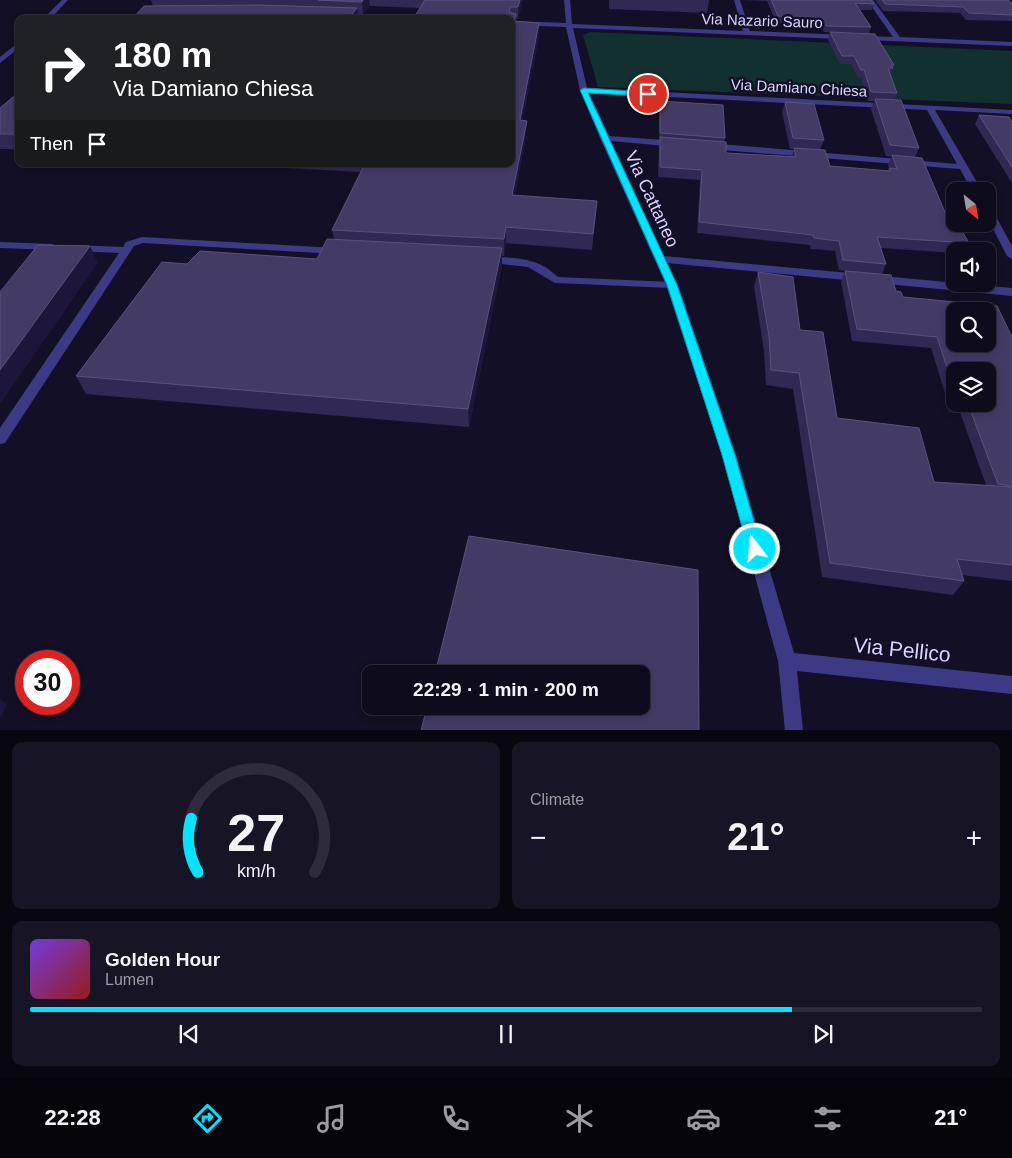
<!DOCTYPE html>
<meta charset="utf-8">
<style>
:root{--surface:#0e0b1c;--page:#171425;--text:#f1f3f6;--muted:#9b9ba3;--line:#2e2b3b;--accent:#00e5ff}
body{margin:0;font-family:Arial,sans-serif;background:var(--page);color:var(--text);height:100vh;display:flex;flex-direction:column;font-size:19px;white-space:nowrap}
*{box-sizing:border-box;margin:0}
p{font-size:16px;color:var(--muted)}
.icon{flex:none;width:28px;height:28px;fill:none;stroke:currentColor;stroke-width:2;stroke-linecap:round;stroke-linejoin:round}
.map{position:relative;height:730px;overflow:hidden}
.sheet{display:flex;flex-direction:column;gap:12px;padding:12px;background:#08060f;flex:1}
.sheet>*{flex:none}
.top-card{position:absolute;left:15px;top:15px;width:500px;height:152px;border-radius:10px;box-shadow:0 2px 8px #0003,0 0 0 1px var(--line);background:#202124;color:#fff;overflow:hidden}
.needle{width:32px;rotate:150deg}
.buttons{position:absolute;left:946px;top:182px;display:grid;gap:10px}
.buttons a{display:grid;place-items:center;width:50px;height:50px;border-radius:10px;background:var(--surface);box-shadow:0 2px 8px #0003,0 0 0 1px var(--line);font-size:25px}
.speed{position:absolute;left:15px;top:650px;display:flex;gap:10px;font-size:25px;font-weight:700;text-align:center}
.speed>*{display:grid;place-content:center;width:65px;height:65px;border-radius:50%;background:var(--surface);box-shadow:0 2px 8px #0003,0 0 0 1px var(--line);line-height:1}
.speed .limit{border:8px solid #d22;background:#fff;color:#111}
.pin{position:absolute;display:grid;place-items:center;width:42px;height:42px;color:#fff;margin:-21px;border:2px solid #fff;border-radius:50%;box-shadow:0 1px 5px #0007}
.me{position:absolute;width:55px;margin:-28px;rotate:344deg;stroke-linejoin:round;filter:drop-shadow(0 0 4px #0008)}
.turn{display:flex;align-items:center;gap:18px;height:105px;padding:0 15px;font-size:22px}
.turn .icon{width:65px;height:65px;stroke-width:2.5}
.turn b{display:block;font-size:35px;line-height:42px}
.then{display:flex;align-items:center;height:48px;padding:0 15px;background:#0003;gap:10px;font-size:19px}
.big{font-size:38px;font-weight:600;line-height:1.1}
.sheet .tile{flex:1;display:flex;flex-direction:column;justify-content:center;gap:8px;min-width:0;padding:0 18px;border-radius:10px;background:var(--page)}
.sheet .dial{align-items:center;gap:0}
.dial svg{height:130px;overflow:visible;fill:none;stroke:var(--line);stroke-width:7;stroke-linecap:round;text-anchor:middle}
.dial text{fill:var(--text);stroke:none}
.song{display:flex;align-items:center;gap:15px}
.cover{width:60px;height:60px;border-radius:8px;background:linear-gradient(135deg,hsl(260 70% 55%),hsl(0 70% 35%))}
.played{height:5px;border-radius:2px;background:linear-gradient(90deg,var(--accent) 80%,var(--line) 80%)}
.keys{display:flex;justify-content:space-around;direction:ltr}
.heat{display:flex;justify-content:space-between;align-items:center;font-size:28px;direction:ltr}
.sheet .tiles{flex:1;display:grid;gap:12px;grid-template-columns:1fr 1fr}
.tile:last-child{grid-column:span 2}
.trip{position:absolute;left:362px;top:665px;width:288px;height:50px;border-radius:10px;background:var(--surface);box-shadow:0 2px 8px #0003,0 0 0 1px var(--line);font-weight:600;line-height:50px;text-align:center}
.dock{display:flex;height:80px;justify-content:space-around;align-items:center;background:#06040b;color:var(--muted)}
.dock .icon{width:35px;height:35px}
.dock .current{color:var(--accent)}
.dock b{font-size:22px;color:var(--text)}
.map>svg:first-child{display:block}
.green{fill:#12302f}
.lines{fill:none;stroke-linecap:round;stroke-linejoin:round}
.service{fill:#3d3a85;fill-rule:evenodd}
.minor{fill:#3d3a85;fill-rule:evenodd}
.tertiary{fill:#3d3a85;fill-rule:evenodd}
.wall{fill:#312854;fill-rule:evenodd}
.shaded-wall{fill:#1d163a}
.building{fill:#433a66;stroke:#5a527e;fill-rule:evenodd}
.route{fill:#00e5ff;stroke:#0095a6}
.labels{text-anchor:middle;stroke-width:5;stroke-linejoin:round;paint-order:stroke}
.far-street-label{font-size:15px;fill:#d9d4ff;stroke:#130f26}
.street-label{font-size:18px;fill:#d9d4ff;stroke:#130f26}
.near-street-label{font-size:21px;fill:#d9d4ff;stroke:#130f26}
</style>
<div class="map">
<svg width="1012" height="731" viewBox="0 0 1012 731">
<rect width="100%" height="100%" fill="#130f26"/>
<path class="green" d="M 590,32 L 1012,51 L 1012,104 L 598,87 L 583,35 Z"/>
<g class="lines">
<path class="service" d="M 142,237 L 336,248 L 341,251 L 336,254 L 143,243 L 134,246 L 5,443 L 0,444 L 0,428 L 119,253 L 75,251 L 70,248 L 75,245 L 123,247 L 126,242 Z
M 0,242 L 52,244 L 57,247 L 52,250 L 0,248 Z
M 486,257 C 513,257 538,257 558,277 L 672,282 L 678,285 L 672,288 L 555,283 L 528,267 L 482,262 L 481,260 L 482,258 Z"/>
<path class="minor" d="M 564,0 L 570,0 L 572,24 L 743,31 L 734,0 L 740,0 L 750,31 L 893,37 L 867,0 L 873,0 L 900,37 L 1012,42 L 1012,46 L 573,28 L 587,88 L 1012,110 L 1012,114 L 935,110 L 982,191 L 972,191 L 960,169 L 709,149 L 705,146 L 709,143 L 957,164 L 927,110 L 589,93 L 609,136 L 677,141 L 681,144 L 677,147 L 611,141 L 664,256 L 1012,288 L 1012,296 L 667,263 L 678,285 L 736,455 L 794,653 L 1012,676 L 1012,694 L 797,671 L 803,731 L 785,731 L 778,661 L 722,455 L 666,285 L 600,138 L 580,90 L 566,27 L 511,25 L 511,21 L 566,23 Z
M 152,15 L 153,16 L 150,18 L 45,18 L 48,16 Z
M 342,15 L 396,17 L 399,19 L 340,18 L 340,16 Z
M 988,208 L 993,211 L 1012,246 L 1012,259 L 1007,256 L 988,219 Z"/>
<path class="tertiary" d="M 62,0 L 68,0 L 50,19 L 43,19 Z
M 19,42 L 19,48 L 0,63 L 0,57 Z"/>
</g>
<path class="wall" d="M 151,0 L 523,0 L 518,19 L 516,19 L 516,22 L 539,23 L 539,36 L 522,121 L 526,135 L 515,195 L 597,201 L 592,250 L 506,243 L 504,256 L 502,256 L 502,265 L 469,427 L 86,394 L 76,376 L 187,264 L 317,259 L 334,239 L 332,230 L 360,172 L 211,164 L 511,164 L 420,8 L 370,6 L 363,14 L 358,14 L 359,19 L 132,19 L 153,6 Z
M 609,0 L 709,0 L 707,13 L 609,9 Z
M 742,0 L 871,0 L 874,4 L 872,10 L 860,10 L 871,27 L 869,33 L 830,32 L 894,65 L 891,75 L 897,93 L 895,100 L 919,148 L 915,157 L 947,217 L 969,243 L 964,251 L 955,251 L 955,253 L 881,248 L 886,264 L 882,274 L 896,291 L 903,297 L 1012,337 L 1012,581 L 962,575 L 964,581 L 953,595 L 822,577 L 793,389 L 766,385 L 764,351 L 754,287 L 758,272 L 800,330 L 837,418 L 934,482 L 986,485 L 957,404 L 948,403 L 931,348 L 852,341 L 841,282 L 845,271 L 839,270 L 835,251 L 811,249 L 810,245 L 697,233 L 700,180 L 658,177 L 659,147 L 660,138 L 659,138 L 660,101 L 725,138 L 724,142 L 726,153 L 792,156 L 794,149 L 790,149 L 782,112 L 785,102 L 824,140 L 820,150 L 830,166 L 888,171 L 889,168 L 888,165 L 892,157 L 886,156 L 871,109 L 874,101 L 868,101 L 861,78 L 858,78 L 851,64 L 840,64 L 828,40 L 830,32 L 824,32 L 820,24 L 776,23 L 767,1 ZM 955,371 L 988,404 L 955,404 Z
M 875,0 L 1008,0 L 1012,3 L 1012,21 L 966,20 L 960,13 L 883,11 Z
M 19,92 L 19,149 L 0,149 L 0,108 Z
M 979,115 L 1012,122 L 1012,183 L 975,124 Z"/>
<path class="shaded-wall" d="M 363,0 L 369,0 L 370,6 L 363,14 L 362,2 Z
M 520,0 L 523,0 L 518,19 L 518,7 Z
M 357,8 L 359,19 L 348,19 Z
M 539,23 L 539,36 L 519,135 L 520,120 Z
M 527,121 L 526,135 L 512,210 L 512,195 Z
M 506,227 L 506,243 L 504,256 L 504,239 Z
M 90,246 L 98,263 L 0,404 L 0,370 Z
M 502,248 L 502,265 L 469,427 L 468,409 Z
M 0,699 L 7,705 L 0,719 Z"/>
<path class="building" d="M 318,0 L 363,0 L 362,2 Z
M 425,0 L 520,0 L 518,7 L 510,7 L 509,12 L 516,14 L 514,21 L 539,23 L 520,120 L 527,121 L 512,195 L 597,201 L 593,234 L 506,227 L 504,239 L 332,230 L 365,164 L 511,164 L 511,19 L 413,19 Z
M 771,0 L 871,0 L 874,4 L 855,3 L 871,27 L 826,26 L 822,18 L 778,16 Z
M 882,0 L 1008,0 L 1012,3 L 1012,15 L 969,13 L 963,7 L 885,4 Z
M 259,5 L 357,8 L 348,19 L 132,19 L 144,6 Z
M 830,32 L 875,34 L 894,65 L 891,65 L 893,68 L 888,68 L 897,93 L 871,92 L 864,70 L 861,70 L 854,56 L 842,56 Z
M 19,92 L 19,134 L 0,134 L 0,108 Z
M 875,99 L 901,100 L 919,148 L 890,145 Z
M 660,101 L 723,105 L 725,138 L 660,133 Z
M 785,102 L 814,104 L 824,140 L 793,138 Z
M 979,115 L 1009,117 L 1012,122 L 1012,167 Z
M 660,137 L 726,142 L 726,153 L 796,157 L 794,148 L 825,150 L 830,166 L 891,171 L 889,168 L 897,169 L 892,155 L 922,158 L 947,217 L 954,218 L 955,224 L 958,224 L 969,243 L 877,237 L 886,264 L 843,260 L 839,241 L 814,238 L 813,235 L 699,222 L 702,170 L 660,167 Z
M 327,239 L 502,248 L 468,409 L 76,376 L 162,262 L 187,264 L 200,251 L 317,259 Z
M 38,245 L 90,246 L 0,370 L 0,292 Z
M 845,271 L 891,275 L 896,291 L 901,292 L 903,297 L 997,306 L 1012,337 L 1012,486 L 998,484 L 968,404 L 988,404 L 988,371 L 955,371 L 955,392 L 937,337 L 857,329 ZM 955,311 L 988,311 L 988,344 L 955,344 Z
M 758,272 L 793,277 L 800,330 L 823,332 L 837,418 L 919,428 L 934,482 L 1012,487 L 1012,565 L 957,559 L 964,581 L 830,563 L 799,373 L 771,370 L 769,336 Z
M 469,536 L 698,570 L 699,731 L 421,731 L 427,706 L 641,706 L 641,674 L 435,674 Z"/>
<path class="route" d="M 584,88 L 648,92 L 652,94 L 648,96 L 588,93 L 677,285 L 735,455 L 762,549 L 760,553 L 755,555 L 750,553 L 748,549 L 722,455 L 667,285 L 580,90 Z"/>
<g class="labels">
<g class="far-street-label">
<text transform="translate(762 21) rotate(2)" y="5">Via Nazario Sauro</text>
<text transform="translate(799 88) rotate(3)" y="5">Via Damiano Chiesa</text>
</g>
<g class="street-label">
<text transform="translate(652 199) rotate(65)" y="6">Via Cattaneo</text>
</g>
<g class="near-street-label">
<text transform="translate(902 650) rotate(6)" y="7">Via Pellico</text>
</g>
</g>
</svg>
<div class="buttons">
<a><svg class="needle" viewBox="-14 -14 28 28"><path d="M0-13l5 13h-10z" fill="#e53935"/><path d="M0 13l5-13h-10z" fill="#9b9ba3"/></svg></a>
<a><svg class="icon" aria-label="sound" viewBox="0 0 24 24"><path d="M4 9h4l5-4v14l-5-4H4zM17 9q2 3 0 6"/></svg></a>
<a><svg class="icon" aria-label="search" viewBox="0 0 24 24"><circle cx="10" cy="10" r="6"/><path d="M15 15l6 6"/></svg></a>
<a><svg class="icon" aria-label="layers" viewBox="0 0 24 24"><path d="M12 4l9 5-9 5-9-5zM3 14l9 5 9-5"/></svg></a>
</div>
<div class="speed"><div class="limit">30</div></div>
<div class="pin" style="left:648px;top:94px;background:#d93025"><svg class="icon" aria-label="arrive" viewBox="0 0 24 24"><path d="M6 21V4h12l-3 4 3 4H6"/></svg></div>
<svg class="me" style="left:755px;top:549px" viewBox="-20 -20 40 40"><circle r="17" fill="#00e5ff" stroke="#fff" stroke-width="3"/><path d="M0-11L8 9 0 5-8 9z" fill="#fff"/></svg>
<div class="trip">22:29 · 1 min · 200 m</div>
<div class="top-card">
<div class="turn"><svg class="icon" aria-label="right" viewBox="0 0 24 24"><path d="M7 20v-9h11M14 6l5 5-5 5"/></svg><div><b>180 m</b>Via Damiano Chiesa</div></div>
<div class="then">Then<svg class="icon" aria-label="arrive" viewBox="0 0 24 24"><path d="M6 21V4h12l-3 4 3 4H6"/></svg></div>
</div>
</div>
<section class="sheet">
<div class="tiles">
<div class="tile dial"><svg viewBox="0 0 100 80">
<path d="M14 69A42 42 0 1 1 86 69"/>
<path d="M14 69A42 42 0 0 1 10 36" stroke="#00e5ff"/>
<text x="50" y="56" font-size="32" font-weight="700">27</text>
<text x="50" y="72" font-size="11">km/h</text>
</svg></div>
<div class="tile"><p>Climate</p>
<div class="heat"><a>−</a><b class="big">21°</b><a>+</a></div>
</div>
<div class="tile">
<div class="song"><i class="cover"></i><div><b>Golden Hour</b><p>Lumen</p></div></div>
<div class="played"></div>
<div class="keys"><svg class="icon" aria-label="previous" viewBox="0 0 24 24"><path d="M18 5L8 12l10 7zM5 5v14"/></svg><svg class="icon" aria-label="pause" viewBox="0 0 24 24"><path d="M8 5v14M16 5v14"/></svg><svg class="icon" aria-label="next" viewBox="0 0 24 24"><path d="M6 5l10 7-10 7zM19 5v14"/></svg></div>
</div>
</div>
</section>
<nav class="dock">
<b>22:28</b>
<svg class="icon current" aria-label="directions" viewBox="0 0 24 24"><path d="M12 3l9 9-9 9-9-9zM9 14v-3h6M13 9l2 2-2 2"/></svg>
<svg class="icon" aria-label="music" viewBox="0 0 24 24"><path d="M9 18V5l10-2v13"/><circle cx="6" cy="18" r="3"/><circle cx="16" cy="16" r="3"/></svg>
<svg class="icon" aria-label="phone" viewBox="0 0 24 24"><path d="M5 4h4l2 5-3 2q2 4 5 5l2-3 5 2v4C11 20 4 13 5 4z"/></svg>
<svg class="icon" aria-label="climate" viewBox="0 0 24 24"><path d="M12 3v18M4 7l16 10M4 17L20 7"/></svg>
<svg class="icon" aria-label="car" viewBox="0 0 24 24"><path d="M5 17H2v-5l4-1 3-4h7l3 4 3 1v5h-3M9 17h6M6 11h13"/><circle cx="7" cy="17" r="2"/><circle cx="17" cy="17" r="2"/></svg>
<svg class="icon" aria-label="filters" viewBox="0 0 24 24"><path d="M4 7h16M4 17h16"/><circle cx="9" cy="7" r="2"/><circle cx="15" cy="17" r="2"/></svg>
<b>21°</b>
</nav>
